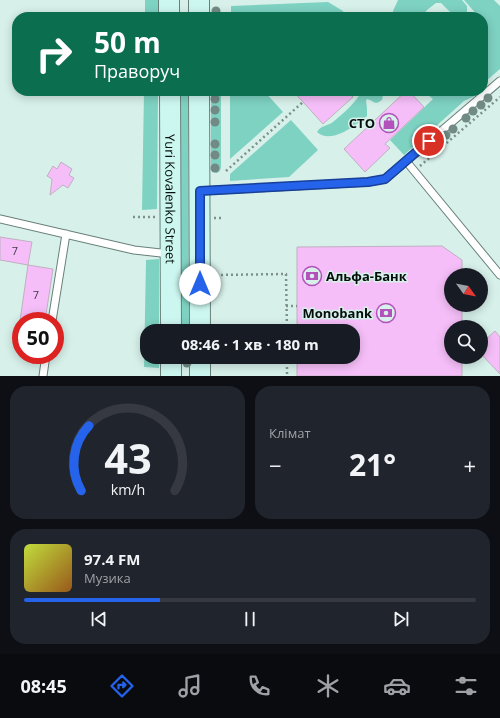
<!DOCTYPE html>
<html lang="uk">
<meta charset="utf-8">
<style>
:root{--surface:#171b24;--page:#20242c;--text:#f1f3f6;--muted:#9ea1a6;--line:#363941;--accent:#2563eb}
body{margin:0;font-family:"Open Sans",sans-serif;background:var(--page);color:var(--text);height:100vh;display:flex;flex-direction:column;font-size:15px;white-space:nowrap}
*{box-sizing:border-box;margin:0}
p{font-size:13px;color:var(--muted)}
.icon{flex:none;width:22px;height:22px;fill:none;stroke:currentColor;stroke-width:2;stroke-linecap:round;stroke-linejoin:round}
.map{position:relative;height:376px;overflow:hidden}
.sheet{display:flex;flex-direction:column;gap:10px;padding:10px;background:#0d0f14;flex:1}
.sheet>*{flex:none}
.banner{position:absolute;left:12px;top:12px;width:476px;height:84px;border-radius:16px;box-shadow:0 2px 10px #0003;background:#0b6e4f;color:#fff;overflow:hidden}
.needle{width:26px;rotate:123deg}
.buttons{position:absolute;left:444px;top:268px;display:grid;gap:8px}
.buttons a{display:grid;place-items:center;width:44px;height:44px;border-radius:50%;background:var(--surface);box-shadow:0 2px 10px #0003;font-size:20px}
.speed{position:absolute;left:12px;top:312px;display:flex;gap:8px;font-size:20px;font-weight:700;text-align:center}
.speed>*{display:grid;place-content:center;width:52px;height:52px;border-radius:50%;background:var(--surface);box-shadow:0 2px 10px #0003;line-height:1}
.speed .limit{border:6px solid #d22;background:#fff;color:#111}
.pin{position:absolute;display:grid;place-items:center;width:34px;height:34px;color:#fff;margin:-17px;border:2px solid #fff;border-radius:50%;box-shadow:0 1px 4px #0007}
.me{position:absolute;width:44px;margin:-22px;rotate:0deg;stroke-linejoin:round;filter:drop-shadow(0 0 3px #0008)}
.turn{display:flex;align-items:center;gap:14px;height:84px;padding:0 16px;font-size:18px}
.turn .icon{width:52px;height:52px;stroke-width:2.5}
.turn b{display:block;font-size:28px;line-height:34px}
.big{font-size:30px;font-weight:700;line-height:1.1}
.sheet .tile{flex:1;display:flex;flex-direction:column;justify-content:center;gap:6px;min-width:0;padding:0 14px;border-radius:16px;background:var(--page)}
.sheet .dial{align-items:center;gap:0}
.dial svg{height:104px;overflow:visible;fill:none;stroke:var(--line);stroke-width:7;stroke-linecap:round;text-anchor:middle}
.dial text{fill:var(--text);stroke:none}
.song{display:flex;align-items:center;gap:12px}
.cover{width:48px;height:48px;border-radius:6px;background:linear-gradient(135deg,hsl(70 70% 55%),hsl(30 70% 35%))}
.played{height:4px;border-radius:2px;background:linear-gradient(90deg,var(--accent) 30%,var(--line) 30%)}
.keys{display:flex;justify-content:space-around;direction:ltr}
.heat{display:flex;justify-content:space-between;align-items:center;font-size:22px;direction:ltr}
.sheet .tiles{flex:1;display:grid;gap:10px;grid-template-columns:1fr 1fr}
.tile:last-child{grid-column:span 2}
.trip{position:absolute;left:140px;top:324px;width:220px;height:40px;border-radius:16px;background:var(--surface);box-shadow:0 2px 10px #0003;font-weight:700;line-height:40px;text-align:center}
.dock{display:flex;height:64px;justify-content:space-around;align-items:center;background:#090b0e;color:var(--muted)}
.dock .icon{width:28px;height:28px}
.dock .current{color:var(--accent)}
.dock b{font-size:18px;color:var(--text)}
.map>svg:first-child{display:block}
.green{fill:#7ed2c2}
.building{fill:#f5bef8;stroke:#c0b0c0}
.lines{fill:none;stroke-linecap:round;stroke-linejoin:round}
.lane-casing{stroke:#69807a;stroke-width:9}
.secondary-casing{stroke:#69807a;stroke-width:22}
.path{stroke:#7e908c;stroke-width:2.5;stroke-dasharray:2 3;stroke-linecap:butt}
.lane{stroke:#fff;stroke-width:7}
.secondary{stroke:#ccf7f0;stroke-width:20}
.tree{fill:#728a85}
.route-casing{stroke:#184099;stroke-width:10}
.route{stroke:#2563eb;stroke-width:7}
.labels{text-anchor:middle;stroke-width:3;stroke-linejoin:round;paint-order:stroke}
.number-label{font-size:11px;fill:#423a47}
.poi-label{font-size:13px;font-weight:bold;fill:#060e0c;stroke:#d7f0ea;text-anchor:end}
.street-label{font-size:13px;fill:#060e0c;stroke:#d7f0ea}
</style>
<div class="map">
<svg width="500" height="376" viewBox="0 0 500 376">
<rect width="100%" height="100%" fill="#d7f0ea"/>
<path class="green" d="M 145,0 L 158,0 L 158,17 L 145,17 Z
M 398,0 L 462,0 L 467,6 L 467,12 L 465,17 L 458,17 L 449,11 L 441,3 L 436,3 L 427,10 L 422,17 L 394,17 L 393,11 Z
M 464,0 L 494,0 L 500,6 L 500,69 L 486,81 L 483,88 L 483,40 L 484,27 L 483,17 L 479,17 Z
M 328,2 L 343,11 L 347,17 L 231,17 L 231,6 Z
M 144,91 L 158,91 L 157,209 L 142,210 Z
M 181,91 L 188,91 L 189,331 L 181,331 Z
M 211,91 L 221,91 L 221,167 L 220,171 L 217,173 L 213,172 L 211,169 Z
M 230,91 L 264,91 L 283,112 L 230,159 Z
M 362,91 L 384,91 L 382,100 C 374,106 375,101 367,99 L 366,101 L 367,108 L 367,116 C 356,125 331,145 317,132 C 321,125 328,126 333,122 C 344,113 355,103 362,91 Z
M 423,91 L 481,91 L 477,95 L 464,101 L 404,155 L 390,140 L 433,99 Z
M 291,120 L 318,150 L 289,177 L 230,181 L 230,174 Z
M 159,259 L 159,331 L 147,331 L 147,357 L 159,357 L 159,368 L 144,367 L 146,260 Z"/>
<path class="building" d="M 293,91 L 347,91 L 353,97 L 323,124 Z
M 406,91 L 409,91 L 424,107 L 385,144 L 390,148 L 365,172 L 344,149 Z
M 61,162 L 72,169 L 69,175 L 74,178 L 68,188 L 63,185 L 50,195 L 52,179 L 47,176 L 53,166 L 57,169 Z
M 0,237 L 32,242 L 28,265 L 0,260 Z
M 442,246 L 462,260 L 462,275 L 451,275 L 451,305 L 462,305 L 462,327 L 451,327 L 451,357 L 462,357 L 462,376 L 297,376 L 297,357 L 353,357 L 353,331 L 297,331 L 297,247 Z
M 28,265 L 53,269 L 45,321 L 20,321 Z
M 495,331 L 500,337 L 500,374 L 481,354 L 481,344 Z"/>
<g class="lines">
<g class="lane-casing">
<path id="lane" d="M 406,161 L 500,275
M 201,191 L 368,182 L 385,179 L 500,81
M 0,219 L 134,250 L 170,254
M 52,321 L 66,234
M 43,376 L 46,355"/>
</g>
<g class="secondary-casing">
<g id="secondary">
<path d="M 169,0 L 169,17"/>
<path d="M 199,0 L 199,17"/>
<path id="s1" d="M 170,91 L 171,331"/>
<path d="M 199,91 L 200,331"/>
<path d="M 171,357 L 171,376"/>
<path d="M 200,357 L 200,376"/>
</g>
</g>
<path class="path" d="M 420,166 L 500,97
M 226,171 L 303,102
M 133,217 L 155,217
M 214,218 L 221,218
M 216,275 L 286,274 L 287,331
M 286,306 L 297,306
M 287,357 L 287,376"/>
<use href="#lane" class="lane"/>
<use href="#secondary" class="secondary"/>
</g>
<g class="tree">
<circle cx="216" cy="11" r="4.5"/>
<circle cx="488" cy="98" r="4.5"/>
<circle cx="215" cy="99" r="4.5"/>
<circle cx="481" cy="105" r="4.5"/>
<circle cx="215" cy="110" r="4.5"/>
<circle cx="473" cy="111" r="4.5"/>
<circle cx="466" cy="118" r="4.5"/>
<circle cx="215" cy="122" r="4.5"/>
<circle cx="453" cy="129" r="4.5"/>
<circle cx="446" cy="135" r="4.5"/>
<circle cx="439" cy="141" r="4.5"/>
<circle cx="215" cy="144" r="4.5"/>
<circle cx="426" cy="152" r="4.5"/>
<circle cx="215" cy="155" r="4.5"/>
<circle cx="215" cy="168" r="4.5"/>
<circle cx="187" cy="363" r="4.5"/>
</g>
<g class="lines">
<g class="route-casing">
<path id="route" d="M 200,284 L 200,191 L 368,182 L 385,179 L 429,141"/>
</g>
<use href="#route" class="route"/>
</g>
<defs>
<g id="shop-ring" transform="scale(1)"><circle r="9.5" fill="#d7f0ea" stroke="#b252ba" stroke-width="1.5"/><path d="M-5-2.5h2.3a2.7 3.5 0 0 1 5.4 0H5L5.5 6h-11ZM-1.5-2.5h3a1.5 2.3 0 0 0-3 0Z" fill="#b252ba"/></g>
<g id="bank-ring" transform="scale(1)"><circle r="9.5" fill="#d7f0ea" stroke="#b252ba" stroke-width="1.5"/><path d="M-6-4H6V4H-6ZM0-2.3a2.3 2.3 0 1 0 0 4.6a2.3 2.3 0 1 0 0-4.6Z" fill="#b252ba"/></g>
</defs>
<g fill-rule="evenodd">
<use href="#shop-ring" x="389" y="123"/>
<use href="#bank-ring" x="312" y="276"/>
<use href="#bank-ring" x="386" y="313"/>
</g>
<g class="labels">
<g class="number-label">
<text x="15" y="255">7</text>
<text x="36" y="299">7</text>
</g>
<g class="poi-label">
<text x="375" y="128">СТО</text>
<text x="326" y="281" text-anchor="start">Альфа-Банк</text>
<text x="372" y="318">Monobank</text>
</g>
<g class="street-label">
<text dy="5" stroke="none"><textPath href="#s1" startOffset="108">Yuri Kovalenko Street</textPath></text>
</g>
</g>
</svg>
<div class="buttons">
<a><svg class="needle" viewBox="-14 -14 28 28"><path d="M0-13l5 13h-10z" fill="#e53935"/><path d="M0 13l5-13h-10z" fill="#9ea1a6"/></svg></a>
<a><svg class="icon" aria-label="search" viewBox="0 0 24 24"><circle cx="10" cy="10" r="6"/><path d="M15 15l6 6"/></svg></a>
</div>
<div class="speed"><div class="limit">50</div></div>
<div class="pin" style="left:429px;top:141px;background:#d93025"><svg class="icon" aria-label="arrive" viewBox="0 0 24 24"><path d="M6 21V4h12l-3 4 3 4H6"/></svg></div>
<svg class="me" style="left:200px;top:284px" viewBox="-20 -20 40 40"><circle r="19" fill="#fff"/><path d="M0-13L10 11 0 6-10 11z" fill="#2563eb"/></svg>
<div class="trip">08:46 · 1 хв · 180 m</div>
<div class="banner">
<div class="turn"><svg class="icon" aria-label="right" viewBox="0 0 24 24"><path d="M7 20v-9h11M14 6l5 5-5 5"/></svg><div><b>50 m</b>Праворуч</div></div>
</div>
</div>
<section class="sheet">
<div class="tiles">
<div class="tile dial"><svg viewBox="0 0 100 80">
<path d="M14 69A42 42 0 1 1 86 69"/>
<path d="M14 69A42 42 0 0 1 20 19" stroke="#2563eb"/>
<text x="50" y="56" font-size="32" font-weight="700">43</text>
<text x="50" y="72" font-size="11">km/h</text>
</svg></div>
<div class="tile"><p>Клімат</p>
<div class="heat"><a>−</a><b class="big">21°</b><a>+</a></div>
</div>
<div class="tile">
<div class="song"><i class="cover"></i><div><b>97.4 FM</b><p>Музика</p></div></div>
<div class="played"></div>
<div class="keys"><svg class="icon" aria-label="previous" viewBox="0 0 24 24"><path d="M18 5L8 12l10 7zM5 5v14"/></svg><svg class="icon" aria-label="pause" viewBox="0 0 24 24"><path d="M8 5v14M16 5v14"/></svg><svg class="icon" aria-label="next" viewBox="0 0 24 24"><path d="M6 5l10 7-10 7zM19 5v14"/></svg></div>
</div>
</div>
</section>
<nav class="dock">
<b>08:45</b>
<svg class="icon current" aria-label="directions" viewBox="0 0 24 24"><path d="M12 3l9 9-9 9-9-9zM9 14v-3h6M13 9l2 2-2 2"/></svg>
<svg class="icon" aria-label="music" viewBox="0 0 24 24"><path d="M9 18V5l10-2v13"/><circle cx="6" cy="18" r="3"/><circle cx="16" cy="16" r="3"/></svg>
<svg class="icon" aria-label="phone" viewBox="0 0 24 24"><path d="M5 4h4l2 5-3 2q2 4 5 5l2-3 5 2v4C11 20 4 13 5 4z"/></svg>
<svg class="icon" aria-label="climate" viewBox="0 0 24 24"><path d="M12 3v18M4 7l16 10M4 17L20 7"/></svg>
<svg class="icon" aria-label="car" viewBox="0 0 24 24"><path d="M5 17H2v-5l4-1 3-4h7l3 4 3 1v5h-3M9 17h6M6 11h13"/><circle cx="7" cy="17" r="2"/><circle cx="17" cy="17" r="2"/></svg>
<svg class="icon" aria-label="filters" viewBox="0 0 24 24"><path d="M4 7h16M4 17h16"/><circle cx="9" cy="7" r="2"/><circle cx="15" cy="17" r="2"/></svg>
</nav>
